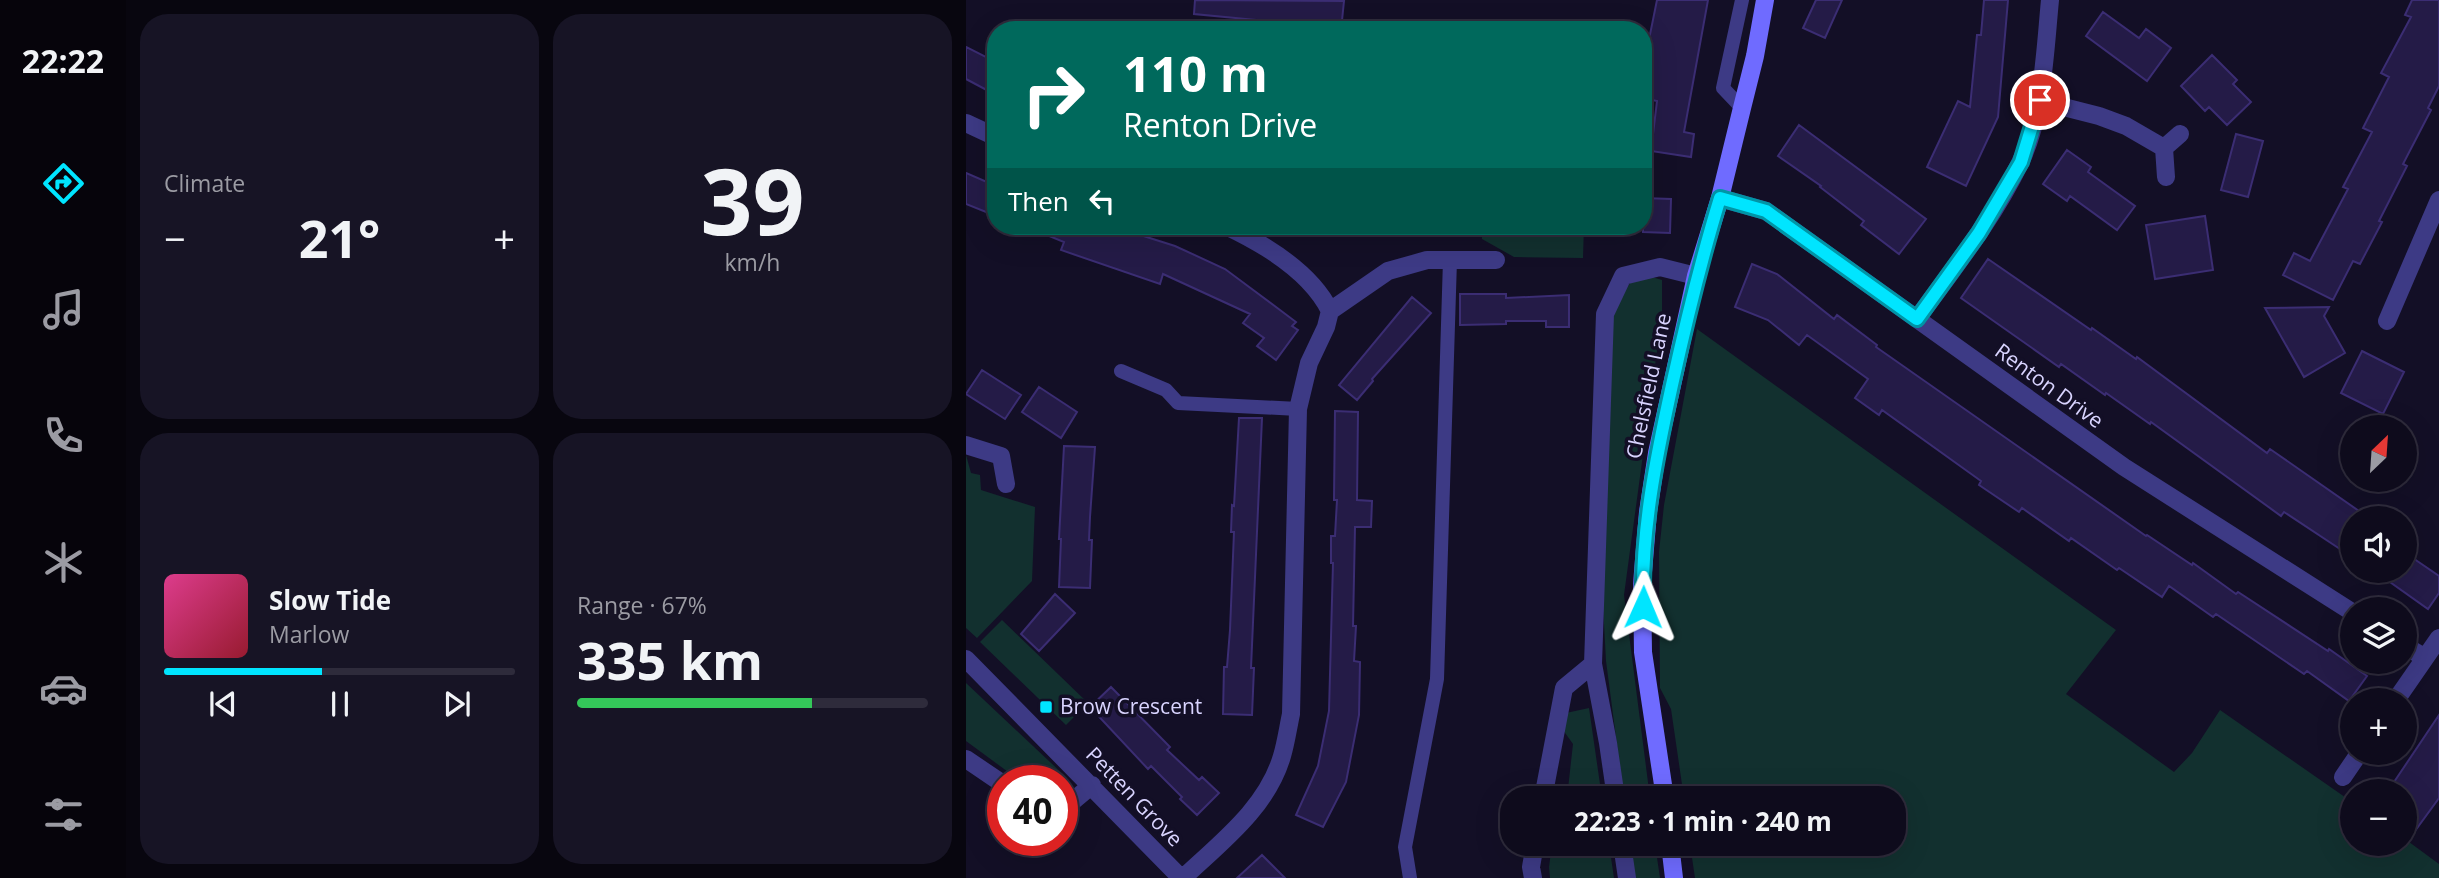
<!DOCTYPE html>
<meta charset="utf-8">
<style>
:root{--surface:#0e0b1c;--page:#171425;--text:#f1f3f6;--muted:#9b9ba3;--line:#2e2b3b;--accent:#00e5ff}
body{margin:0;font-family:"Open Sans",sans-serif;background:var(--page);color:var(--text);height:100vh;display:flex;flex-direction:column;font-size:26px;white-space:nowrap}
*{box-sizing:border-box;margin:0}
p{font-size:23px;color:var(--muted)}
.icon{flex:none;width:38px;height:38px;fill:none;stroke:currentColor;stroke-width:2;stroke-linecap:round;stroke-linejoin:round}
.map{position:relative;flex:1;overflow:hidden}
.drawer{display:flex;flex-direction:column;gap:14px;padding:14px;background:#08060f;width:840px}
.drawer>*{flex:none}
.hud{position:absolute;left:21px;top:21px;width:665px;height:214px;border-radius:28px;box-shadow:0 7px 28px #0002,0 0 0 2px var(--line);background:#00695c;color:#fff;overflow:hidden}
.needle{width:46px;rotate:25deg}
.controls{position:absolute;left:1374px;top:415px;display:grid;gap:14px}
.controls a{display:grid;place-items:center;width:77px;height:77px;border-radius:50%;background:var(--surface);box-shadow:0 7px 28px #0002,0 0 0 2px var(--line);font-size:35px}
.speed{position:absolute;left:21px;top:765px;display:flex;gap:14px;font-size:35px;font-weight:700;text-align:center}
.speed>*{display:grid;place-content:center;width:91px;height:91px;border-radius:50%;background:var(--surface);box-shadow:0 7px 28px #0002,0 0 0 2px var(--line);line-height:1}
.speed .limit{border:10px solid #d22;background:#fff;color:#111}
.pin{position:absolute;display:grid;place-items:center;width:60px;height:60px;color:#fff;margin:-30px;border:4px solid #fff;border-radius:50%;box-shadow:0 2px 7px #0007}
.me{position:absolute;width:77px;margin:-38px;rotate:1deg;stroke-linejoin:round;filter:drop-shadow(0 0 5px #0008)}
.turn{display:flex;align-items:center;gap:24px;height:147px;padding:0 21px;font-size:32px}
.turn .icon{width:91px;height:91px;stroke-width:2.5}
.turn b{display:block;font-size:49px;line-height:60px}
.then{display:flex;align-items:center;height:66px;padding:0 21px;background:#0003;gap:14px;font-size:26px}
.big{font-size:52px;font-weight:700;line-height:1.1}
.drawer .card{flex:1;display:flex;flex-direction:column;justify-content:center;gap:10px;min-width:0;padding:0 24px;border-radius:28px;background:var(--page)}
.drawer .dial{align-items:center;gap:0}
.dial b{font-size:91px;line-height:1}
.song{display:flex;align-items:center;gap:21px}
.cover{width:84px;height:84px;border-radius:10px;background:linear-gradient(135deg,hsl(330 70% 55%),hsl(350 70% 35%))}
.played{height:7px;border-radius:4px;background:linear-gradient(90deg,var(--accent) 45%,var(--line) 45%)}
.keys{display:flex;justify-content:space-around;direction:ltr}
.heat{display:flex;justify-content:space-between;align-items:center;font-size:38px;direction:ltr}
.charge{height:10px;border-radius:5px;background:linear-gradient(90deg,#34c759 67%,var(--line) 0)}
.drawer .tiles{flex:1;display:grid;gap:14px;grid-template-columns:repeat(2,1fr)}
.trip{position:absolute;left:534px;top:786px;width:406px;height:70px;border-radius:28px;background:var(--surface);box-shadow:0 7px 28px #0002,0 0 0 2px var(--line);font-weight:700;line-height:70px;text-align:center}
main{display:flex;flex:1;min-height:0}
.dock{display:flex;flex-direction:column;width:126px;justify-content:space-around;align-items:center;background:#06040b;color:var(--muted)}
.dock .icon{width:49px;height:49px}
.dock .selected{color:var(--accent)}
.dock b{font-size:32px;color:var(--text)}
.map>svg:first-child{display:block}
.green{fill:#12302f}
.building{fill:#241b47;stroke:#3b2d73;stroke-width:2}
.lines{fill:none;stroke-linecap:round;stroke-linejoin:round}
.lane{stroke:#3d3a85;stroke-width:14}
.street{stroke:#3d3a85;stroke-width:18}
.secondary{stroke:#6f6bff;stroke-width:18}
.route-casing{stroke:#0095a6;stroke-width:18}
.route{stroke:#00e5ff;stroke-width:12}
.poi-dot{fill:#00e5ff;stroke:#130f26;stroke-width:2.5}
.labels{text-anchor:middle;stroke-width:7;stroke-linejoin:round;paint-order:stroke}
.street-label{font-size:21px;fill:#d9d4ff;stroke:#130f26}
.poi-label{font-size:21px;fill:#d9d4ff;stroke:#130f26;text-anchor:start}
</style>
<main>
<nav class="dock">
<b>22:22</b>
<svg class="icon selected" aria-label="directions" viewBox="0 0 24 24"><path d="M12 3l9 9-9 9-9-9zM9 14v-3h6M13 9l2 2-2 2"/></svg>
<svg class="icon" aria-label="music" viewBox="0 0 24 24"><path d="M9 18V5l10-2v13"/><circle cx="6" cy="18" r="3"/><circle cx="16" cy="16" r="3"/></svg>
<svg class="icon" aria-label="phone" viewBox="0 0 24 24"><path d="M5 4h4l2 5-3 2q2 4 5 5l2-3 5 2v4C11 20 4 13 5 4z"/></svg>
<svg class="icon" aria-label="climate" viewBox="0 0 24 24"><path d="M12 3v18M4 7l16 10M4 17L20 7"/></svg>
<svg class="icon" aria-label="car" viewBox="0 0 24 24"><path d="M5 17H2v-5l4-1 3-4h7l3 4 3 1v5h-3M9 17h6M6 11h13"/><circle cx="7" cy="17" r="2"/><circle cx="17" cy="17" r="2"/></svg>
<svg class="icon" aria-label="filters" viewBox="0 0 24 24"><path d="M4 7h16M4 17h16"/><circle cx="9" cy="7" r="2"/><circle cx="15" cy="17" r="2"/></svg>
</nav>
<section class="drawer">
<div class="tiles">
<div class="card"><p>Climate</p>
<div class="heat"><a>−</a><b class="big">21°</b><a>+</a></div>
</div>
<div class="card dial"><b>39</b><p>km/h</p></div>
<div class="card">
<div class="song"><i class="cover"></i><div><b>Slow Tide</b><p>Marlow</p></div></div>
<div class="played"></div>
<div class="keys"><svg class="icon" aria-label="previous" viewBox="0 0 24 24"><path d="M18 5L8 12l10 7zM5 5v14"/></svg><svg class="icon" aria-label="pause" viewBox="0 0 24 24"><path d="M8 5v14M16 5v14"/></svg><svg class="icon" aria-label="next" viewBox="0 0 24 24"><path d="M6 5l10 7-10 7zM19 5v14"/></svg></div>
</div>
<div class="card"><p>Range · 67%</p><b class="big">335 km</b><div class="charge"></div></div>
</div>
</section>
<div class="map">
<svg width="1473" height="878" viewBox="0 0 1473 878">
<rect width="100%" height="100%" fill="#130f26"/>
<path class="green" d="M 516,226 L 618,226 L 617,258 L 548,257 L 516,239 Z
M 686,277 L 696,280 L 696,314 L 658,595 L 684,798 L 658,798 L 640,661 L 636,586 L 646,310 L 664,283 Z
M 731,329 L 1150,630 L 1100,694 L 1208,772 L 1226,753 L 1254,710 L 1386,802 L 1386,844 L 1438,844 L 1439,839 L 1473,864 L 1473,878 L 729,878 L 724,844 L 928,844 L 928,798 L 718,798 L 705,709 L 694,688 L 693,552 L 698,505 Z
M 0,455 L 5,473 L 14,475 L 15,490 L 69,507 L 66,581 L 11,638 L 0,628 Z
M 36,620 L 122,703 L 100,725 L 14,642 Z
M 0,683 L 101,778 L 103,790 L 96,798 L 96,780 L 53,780 L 0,741 Z
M 623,708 L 636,798 L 601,798 L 607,744 L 597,730 L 600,713 Z
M 586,844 L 643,844 L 648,878 L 584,878 L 583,867 Z
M 664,844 L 689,844 L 694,878 L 668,878 Z"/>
<path class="building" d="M 229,0 L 378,1 L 375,30 L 320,30 L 321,23 L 228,14 Z
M 691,0 L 742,0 L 718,132 L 728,134 L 725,157 L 685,151 L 691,101 L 677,98 L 677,69 Z
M 850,0 L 876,0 L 859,38 L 837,28 Z
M 1018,0 L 1042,0 L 1032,117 L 1000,186 L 961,167 L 992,101 L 1004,107 L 1011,35 L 1015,35 Z
M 1446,0 L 1473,0 L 1473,86 L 1462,108 L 1465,110 L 1437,164 L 1441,166 L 1413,221 L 1416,222 L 1394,264 L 1387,261 L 1367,300 L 1317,275 L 1328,253 L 1344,261 L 1382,189 L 1377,187 L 1406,132 L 1397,128 L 1423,77 L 1415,73 L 1445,17 L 1439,15 Z
M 1137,12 L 1173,38 L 1180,29 L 1205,48 L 1181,81 L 1120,36 Z
M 0,47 L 30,62 L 30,95 L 0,79 Z
M 1246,55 L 1271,80 L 1267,84 L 1285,102 L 1261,125 L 1243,107 L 1239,111 L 1215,86 Z
M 833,125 L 960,219 L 933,254 L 895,225 L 898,221 L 854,187 L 855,186 L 812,156 Z
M 1270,134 L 1297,141 L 1282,197 L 1255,190 Z
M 1101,150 L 1125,167 L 1122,172 L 1169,206 L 1151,230 L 1104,196 L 1101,201 L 1077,184 Z
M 0,173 L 30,186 L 30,216 L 0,204 Z
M 677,198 L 705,199 L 704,233 L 677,232 Z
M 1239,216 L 1247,270 L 1189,279 L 1180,225 Z
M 59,226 L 146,226 L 209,246 L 259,269 L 330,322 L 326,326 L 332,330 L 310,360 L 291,346 L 298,338 L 277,323 L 284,314 L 197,274 L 194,284 L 95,250 L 98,242 Z
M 1022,259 L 1125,330 L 1126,328 L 1170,359 L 1171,357 L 1301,453 L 1304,449 L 1403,518 L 1386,518 L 1386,557 L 1318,512 L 1315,516 L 1185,422 L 1184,424 L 1140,393 L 1139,395 L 1095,364 L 1093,367 L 995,298 Z
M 786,264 L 811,274 L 868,319 L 871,315 L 911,345 L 910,347 L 1180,536 L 1181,535 L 1226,565 L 1227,563 L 1270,594 L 1272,592 L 1362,651 L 1363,649 L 1401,676 L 1383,701 L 1341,671 L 1338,674 L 1250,614 L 1247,617 L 1203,586 L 1196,597 L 1153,568 L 1151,570 L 1105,538 L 1103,541 L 1056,508 L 1053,512 L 1013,485 L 1015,481 L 916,410 L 913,415 L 889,398 L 902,379 L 841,335 L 833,345 L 802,320 L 769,307 Z
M 494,294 L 540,294 L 540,298 L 603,295 L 603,327 L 580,327 L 580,321 L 540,321 L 540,324 L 494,325 Z
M 446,297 L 465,313 L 406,379 L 407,381 L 391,400 L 373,385 Z
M 1363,307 L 1358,316 L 1379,353 L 1338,377 L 1299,308 Z
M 1396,351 L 1438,372 L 1417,414 L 1375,393 Z
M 16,370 L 55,395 L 39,419 L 0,394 Z
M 73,387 L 111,412 L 95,438 L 56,412 Z
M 369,411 L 392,412 L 391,500 L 406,501 L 405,527 L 389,527 L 387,626 L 390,626 L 388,661 L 394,662 L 393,715 L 380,782 L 357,827 L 330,815 L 352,766 L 363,711 L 367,563 L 365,563 L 365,536 L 369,536 L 371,500 L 368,500 Z
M 273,418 L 296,418 L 285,668 L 288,668 L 286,715 L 257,714 L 258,667 L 261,667 L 264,630 L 268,532 L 265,532 L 266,505 L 268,506 Z
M 98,446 L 129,447 L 124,517 L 123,540 L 126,540 L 124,588 L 93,587 L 95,539 L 93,539 Z
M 1438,552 L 1473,576 L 1473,593 L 1462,609 L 1407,570 L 1438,570 Z
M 89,594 L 109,613 L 73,651 L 55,634 Z
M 145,687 L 204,747 L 201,750 L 233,780 L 236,777 L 253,793 L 231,815 L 214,799 L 216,797 L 185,766 L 182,769 L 124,707 Z
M 1473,715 L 1473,798 L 1438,846 L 1438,791 L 1422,791 Z
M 296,855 L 319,878 L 271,878 Z"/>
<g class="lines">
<path class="lane" d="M 776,0 L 757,88 L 776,108
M 155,371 L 200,390 L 212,403 L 332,409
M 444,878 L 439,847 L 471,679 L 484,260"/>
<path class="street" d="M 1074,101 L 1133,116 L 1160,126 L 1198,148 L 1200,177
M 0,123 L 30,137
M 1198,148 L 1214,134
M 754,198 L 800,211 L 1158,467 L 1386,612
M 364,311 L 422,271 L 461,260 L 530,260
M 951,319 C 987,269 1027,219 1054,163 C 1077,116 1079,51 1084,0
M 1421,321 L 1473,200
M 0,445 L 35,456 L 40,484
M 1438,645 L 1459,658
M 0,659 L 215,878
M 627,664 L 642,743 L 650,798
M 1430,700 L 1473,638
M 0,759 L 37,784
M 1377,777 L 1394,752
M 577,798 L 598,688 L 627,664 L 639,314 L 657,276 L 694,267 L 730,276
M 96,807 L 101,806 L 126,785
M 656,844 L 661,878
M 217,878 C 254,843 301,808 316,756 C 320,743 322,728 325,714 L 332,409 L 343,363 L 360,327 L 364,311 C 345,272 298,244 260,226
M 567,878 L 565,867 L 569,844"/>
<path class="secondary" d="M 699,798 L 677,652 L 676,584 L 682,512 L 691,453 L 730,276 L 754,198 L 776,108 L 789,56 L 799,0
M 704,844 L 708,878"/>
</g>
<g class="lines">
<g class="route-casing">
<path id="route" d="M 677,607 C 675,531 690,458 706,385 C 720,322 735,260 754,198 L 800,211 L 951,319 L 1013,233 L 1055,162 L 1074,100"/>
</g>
<use href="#route" class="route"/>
</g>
<rect class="poi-dot" x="73" y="700" width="14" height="14" rx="3.5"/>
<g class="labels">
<g class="street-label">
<text transform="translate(683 386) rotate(-78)" y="7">Chelsfield Lane</text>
<text transform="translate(1083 386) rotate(36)" y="7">Renton Drive</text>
<text transform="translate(168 797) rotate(46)" y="7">Petten Grove</text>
</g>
<g class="poi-label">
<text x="94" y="714">Brow Crescent</text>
</g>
</g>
</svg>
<div class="controls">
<a><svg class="needle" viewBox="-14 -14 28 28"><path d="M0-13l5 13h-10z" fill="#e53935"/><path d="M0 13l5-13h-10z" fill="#9b9ba3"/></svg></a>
<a><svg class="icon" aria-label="sound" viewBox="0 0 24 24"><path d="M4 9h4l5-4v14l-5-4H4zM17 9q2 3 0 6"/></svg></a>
<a><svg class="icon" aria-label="layers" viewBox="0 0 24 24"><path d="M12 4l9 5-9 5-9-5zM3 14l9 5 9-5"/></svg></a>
<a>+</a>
<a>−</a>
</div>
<div class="speed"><div class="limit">40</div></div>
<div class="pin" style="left:1074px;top:100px;background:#d93025"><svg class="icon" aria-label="arrive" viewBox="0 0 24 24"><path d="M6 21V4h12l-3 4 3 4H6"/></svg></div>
<svg class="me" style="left:677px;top:607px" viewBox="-20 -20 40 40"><path d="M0-17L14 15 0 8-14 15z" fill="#00e5ff" stroke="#fff" stroke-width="4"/></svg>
<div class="trip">22:23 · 1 min · 240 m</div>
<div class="hud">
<div class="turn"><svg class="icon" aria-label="right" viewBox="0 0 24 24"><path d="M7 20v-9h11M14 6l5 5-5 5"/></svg><div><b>110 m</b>Renton Drive</div></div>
<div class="then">Then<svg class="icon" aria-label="left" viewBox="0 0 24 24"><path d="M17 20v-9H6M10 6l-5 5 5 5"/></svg></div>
</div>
</div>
</main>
